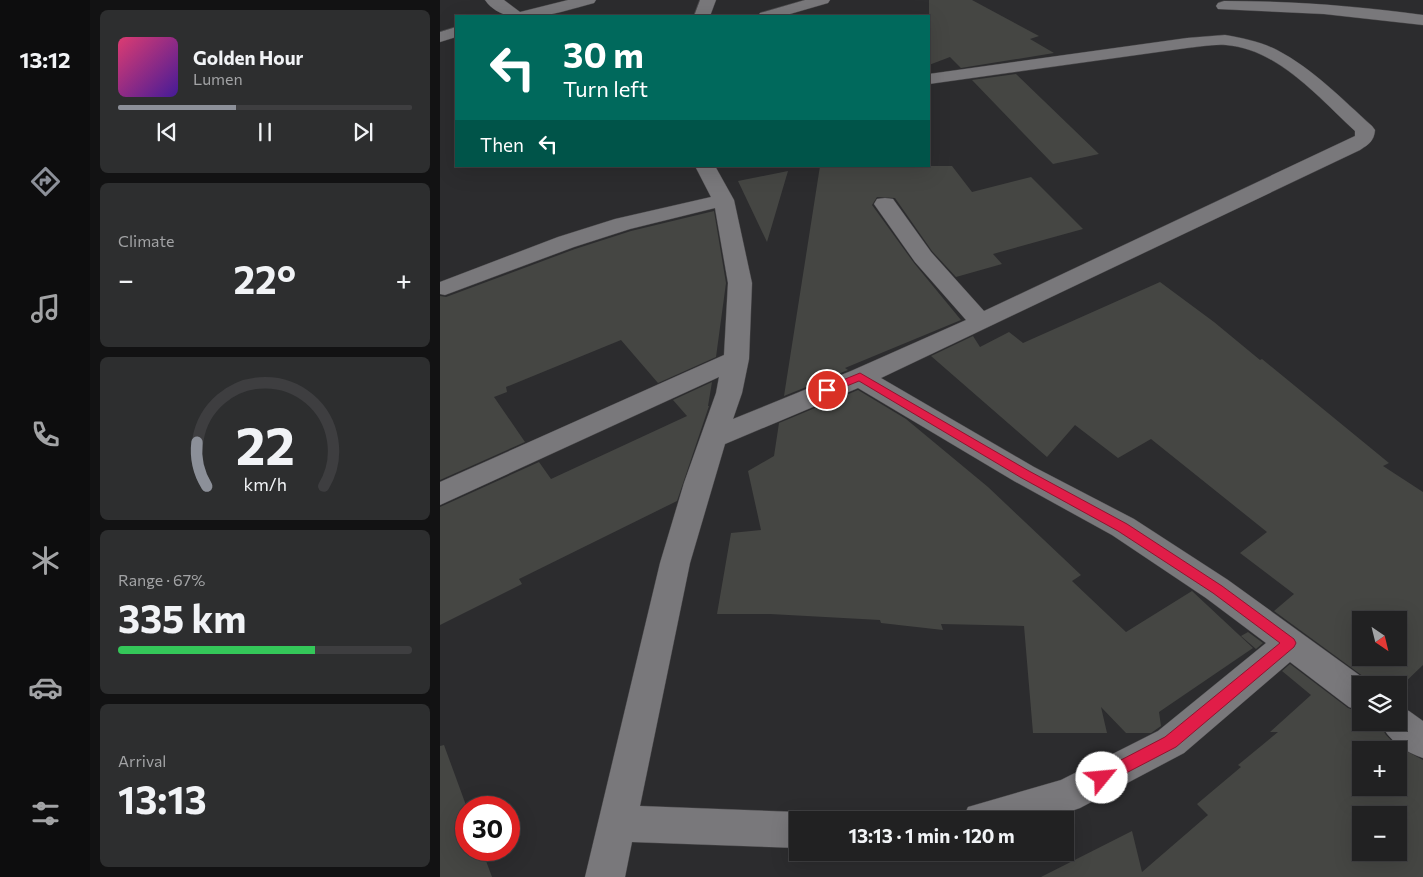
<!DOCTYPE html>
<meta charset="utf-8">
<style>
:root{--surface:#212122;--page:#2d2e2f;--text:#f1f3f6;--muted:#a2a3a5;--line:#3e3e40;--accent:#8c9099}
body{margin:0;font-family:Commissioner,sans-serif;background:var(--page);color:var(--text);height:100vh;display:flex;flex-direction:column;font-size:19px;white-space:nowrap}
*{box-sizing:border-box;margin:0}
p{font-size:16px;color:var(--muted)}
.icon{flex:none;width:28px;height:28px;fill:none;stroke:currentColor;stroke-width:2;stroke-linecap:round;stroke-linejoin:round}
.map{position:relative;flex:1;overflow:hidden}
.panel{display:flex;flex-direction:column;gap:10px;padding:10px;background:#121213;width:350px}
.panel>*{flex:none}
.banner{position:absolute;left:15px;top:15px;width:475px;height:152px;border-radius:0px;box-shadow:0 5px 20px #0002,0 0 0 1px var(--line);background:#00695c;color:#fff;overflow:hidden}
.needle{width:32px;rotate:145deg}
.tools{position:absolute;left:912px;top:611px;display:grid;gap:10px}
.tools a{display:grid;place-items:center;width:55px;height:55px;border-radius:0px;background:var(--surface);box-shadow:0 5px 20px #0002,0 0 0 1px var(--line);font-size:25px}
.speed{position:absolute;left:15px;top:796px;display:flex;gap:10px;font-size:25px;font-weight:700;text-align:center}
.speed>*{display:grid;place-content:center;width:65px;height:65px;border-radius:50%;background:var(--surface);box-shadow:0 5px 20px #0002,0 0 0 1px var(--line);line-height:1}
.speed .limit{border:8px solid #d22;background:#fff;color:#111}
.pin{position:absolute;display:grid;place-items:center;width:42px;height:42px;color:#fff;margin:-21px;border:2px solid #fff;border-radius:50%;box-shadow:0 1px 5px #0007}
.me{position:absolute;width:55px;margin:-28px;rotate:62deg;stroke-linejoin:round;filter:drop-shadow(0 0 4px #0008)}
.turn{display:flex;align-items:center;gap:18px;height:105px;padding:0 25px;font-size:22px}
.turn .icon{width:65px;height:65px;stroke-width:2.5}
.turn b{display:block;font-size:35px;line-height:42px}
.then{display:flex;align-items:center;height:48px;padding:0 25px;background:#0003;gap:10px;font-size:19px}
.big{font-size:38px;font-weight:700;line-height:1.1}
.panel .tile{flex:1;display:flex;flex-direction:column;justify-content:center;gap:8px;min-width:0;padding:0 18px;border-radius:8px;background:var(--page)}
.panel .dial{align-items:center;gap:0}
.dial svg{height:130px;overflow:visible;fill:none;stroke:var(--line);stroke-width:7;stroke-linecap:round;text-anchor:middle}
.dial text{fill:var(--text);stroke:none}
.song{display:flex;align-items:center;gap:15px}
.cover{width:60px;height:60px;border-radius:8px;background:linear-gradient(135deg,hsl(340 70% 55%),hsl(260 70% 35%))}
.played{height:5px;border-radius:2px;background:linear-gradient(90deg,var(--accent) 40%,var(--line) 40%)}
.keys{display:flex;justify-content:space-around;direction:ltr}
.heat{display:flex;justify-content:space-between;align-items:center;font-size:28px;direction:ltr}
.charge{height:8px;border-radius:4px;background:linear-gradient(90deg,#34c759 67%,var(--line) 0)}
.trip{position:absolute;left:349px;top:811px;width:285px;height:50px;border-radius:0px;background:var(--surface);box-shadow:0 5px 20px #0002,0 0 0 1px var(--line);font-weight:700;line-height:50px;text-align:center}
main{display:flex;flex:1;min-height:0}
.dock{display:flex;flex-direction:column;width:90px;justify-content:space-around;align-items:center;background:#0d0d0e;color:var(--muted)}
.dock .icon{width:35px;height:35px}
.dock .current{color:var(--accent)}
.dock b{font-size:22px;color:var(--text)}
.map>svg:first-child{display:block}
.building{fill:#454643;fill-rule:evenodd}
.lines{fill:none;stroke-linecap:round;stroke-linejoin:round}
.minor-casing{stroke:#484749;stroke-width:1}
.minor{fill:#79787b;fill-rule:evenodd}
.route{fill:#e11d48;stroke:#92132f}
</style>
<main>
<nav class="dock">
<b>13:12</b>
<svg class="icon current" aria-label="directions" viewBox="0 0 24 24"><path d="M12 3l9 9-9 9-9-9zM9 14v-3h6M13 9l2 2-2 2"/></svg>
<svg class="icon" aria-label="music" viewBox="0 0 24 24"><path d="M9 18V5l10-2v13"/><circle cx="6" cy="18" r="3"/><circle cx="16" cy="16" r="3"/></svg>
<svg class="icon" aria-label="phone" viewBox="0 0 24 24"><path d="M5 4h4l2 5-3 2q2 4 5 5l2-3 5 2v4C11 20 4 13 5 4z"/></svg>
<svg class="icon" aria-label="climate" viewBox="0 0 24 24"><path d="M12 3v18M4 7l16 10M4 17L20 7"/></svg>
<svg class="icon" aria-label="car" viewBox="0 0 24 24"><path d="M5 17H2v-5l4-1 3-4h7l3 4 3 1v5h-3M9 17h6M6 11h13"/><circle cx="7" cy="17" r="2"/><circle cx="17" cy="17" r="2"/></svg>
<svg class="icon" aria-label="filters" viewBox="0 0 24 24"><path d="M4 7h16M4 17h16"/><circle cx="9" cy="7" r="2"/><circle cx="15" cy="17" r="2"/></svg>
</nav>
<section class="panel">
<div class="tile">
<div class="song"><i class="cover"></i><div><b>Golden Hour</b><p>Lumen</p></div></div>
<div class="played"></div>
<div class="keys"><svg class="icon" aria-label="previous" viewBox="0 0 24 24"><path d="M18 5L8 12l10 7zM5 5v14"/></svg><svg class="icon" aria-label="pause" viewBox="0 0 24 24"><path d="M8 5v14M16 5v14"/></svg><svg class="icon" aria-label="next" viewBox="0 0 24 24"><path d="M6 5l10 7-10 7zM19 5v14"/></svg></div>
</div>
<div class="tile"><p>Climate</p>
<div class="heat"><a>−</a><b class="big">22°</b><a>+</a></div>
</div>
<div class="tile dial"><svg viewBox="0 0 100 80">
<path d="M14 69A42 42 0 1 1 86 69"/>
<path d="M14 69A42 42 0 0 1 8 42" stroke="#8c9099"/>
<text x="50" y="56" font-size="32" font-weight="700">22</text>
<text x="50" y="72" font-size="11">km/h</text>
</svg></div>
<div class="tile"><p>Range · 67%</p><b class="big">335 km</b><div class="charge"></div></div>
<div class="tile"><p>Arrival</p><b class="big">13:13</b></div>
</section>
<div class="map">
<svg width="983" height="877" viewBox="0 0 983 877">
<rect width="100%" height="100%" fill="#2c2c2e"/>
<path class="building" d="M 489,0 L 532,0 L 599,36 L 590,39 L 614,53 L 521,68 L 510,57 L 489,65 Z
M 576,74 L 659,154 L 613,164 L 532,80 Z
M 380,166 L 512,166 L 532,192 L 591,177 L 643,229 L 553,254 L 562,264 L 516,277 L 492,251 L 455,198 L 437,197 L 432,205 L 474,263 L 521,320 L 405,368 L 408,370 L 344,396 Z
M 348,171 L 327,242 L 298,181 Z
M 274,211 L 286,283 L 276,357 L 218,383 L 181,340 L 66,387 L 67,392 L 54,397 L 85,442 L 0,480 L 0,296 L 6,297 L 135,249 L 191,231 Z
M 720,282 L 774,322 L 820,360 L 822,359 L 949,463 L 943,466 L 983,492 L 983,665 L 959,688 L 959,685 L 935,685 L 834,611 L 854,594 L 800,553 L 827,532 L 711,439 L 678,458 L 635,425 L 607,457 L 491,356 L 533,336 L 540,347 L 569,332 L 583,343 ZM 921,620 L 959,620 L 959,658 L 921,658 Z
M 272,382 L 268,406 L 269,406 L 237,501 L 79,579 L 82,584 L 0,625 L 0,507 L 99,462 L 111,479 L 247,416 L 233,400 Z
M 418,390 L 466,419 L 548,487 L 641,575 L 632,581 L 686,632 L 752,591 L 813,648 L 719,712 L 721,726 L 711,733 L 686,733 L 661,707 L 667,733 L 593,733 L 584,626 L 501,624 L 503,630 L 441,623 L 440,620 L 330,614 L 277,614 L 291,533 L 321,530 L 308,471 L 334,456 L 339,423 Z
M 808,632 L 823,643 L 816,649 L 801,636 Z
M 850,664 L 908,708 L 921,713 L 921,722 L 938,722 L 946,735 L 957,746 L 983,760 L 983,877 L 601,877 L 692,831 L 702,872 L 768,815 L 757,804 L 801,767 L 798,765 L 838,732 L 830,732 L 871,695 L 842,671 ZM 921,750 L 959,750 L 959,788 L 921,788 ZM 921,815 L 959,815 L 959,852 L 921,852 Z
M 4,745 L 27,808 L 26,850 L 42,850 L 52,877 L 0,877 L 0,746 Z"/>
<g class="lines">
<g class="minor-casing">
<path id="minor" d="M 45,0 L 64,0 L 80,12 L 128,0 L 156,0 L 154,3 C 123,11 67,32 45,0 Z
M 260,0 L 276,0 L 270,16 L 254,16 Z
M 365,0 L 390,0 L 388,3 L 343,16 L 318,16 L 320,13 Z
M 784,1 C 851,1 917,6 983,15 L 983,25 L 884,14 L 778,9 L 776,6 L 778,3 Z
M 16,27 L 16,37 L 0,42 L 0,32 Z
M 785,35 C 803,38 821,42 837,50 C 873,69 902,99 932,126 L 935,130 C 934,141 929,144 920,150 L 441,378 L 594,467 L 694,519 L 788,580 L 933,685 L 921,685 L 921,711 L 909,707 L 850,662 L 744,753 L 640,808 L 605,820 L 522,820 L 528,807 L 621,780 L 718,731 L 826,643 L 766,598 L 672,535 L 574,481 L 418,388 L 285,444 L 250,563 L 200,806 L 358,812 L 371,817 L 373,820 L 358,820 L 358,848 L 192,842 L 185,877 L 145,877 L 220,563 L 244,483 L 276,393 L 279,377 L 0,505 L 0,482 L 284,355 L 288,283 L 276,214 L 275,208 L 190,229 L 134,247 L 5,295 L 0,294 L 0,282 L 118,237 L 175,219 L 271,197 L 255,166 L 275,166 L 294,200 L 312,283 L 309,359 L 302,393 L 293,419 L 411,371 L 526,320 L 475,262 L 434,204 L 437,199 L 445,198 L 453,199 L 491,252 L 544,311 L 915,136 L 915,131 C 879,98 838,49 786,45 C 773,44 759,47 747,48 L 489,84 L 489,74 L 747,38 Z
M 959,707 L 969,711 L 983,721 L 983,758 C 965,752 948,740 940,722 L 959,722 Z"/>
</g>
<use href="#minor" class="minor"/>
</g>
<path class="route" d="M 420,373 L 589,471 L 687,524 L 782,586 L 854,639 L 856,643 L 854,647 L 736,747 L 667,783 L 662,785 L 656,783 L 654,778 L 656,773 L 725,737 L 840,643 L 773,593 L 678,531 L 580,477 L 419,381 L 387,394 L 382,390 L 383,388 Z"/>
</svg>
<div class="tools">
<a><svg class="needle" viewBox="-14 -14 28 28"><path d="M0-13l5 13h-10z" fill="#e53935"/><path d="M0 13l5-13h-10z" fill="#a2a3a5"/></svg></a>
<a><svg class="icon" aria-label="layers" viewBox="0 0 24 24"><path d="M12 4l9 5-9 5-9-5zM3 14l9 5 9-5"/></svg></a>
<a>+</a>
<a>−</a>
</div>
<div class="speed"><div class="limit">30</div></div>
<div class="pin" style="left:387px;top:390px;background:#d93025"><svg class="icon" aria-label="arrive" viewBox="0 0 24 24"><path d="M6 21V4h12l-3 4 3 4H6"/></svg></div>
<svg class="me" style="left:662px;top:778px" viewBox="-20 -20 40 40"><circle r="19" fill="#fff"/><path d="M0-13L10 11 0 6-10 11z" fill="#e11d48"/></svg>
<div class="trip">13:13 · 1 min · 120 m</div>
<div class="banner">
<div class="turn"><svg class="icon" aria-label="left" viewBox="0 0 24 24"><path d="M17 20v-9H6M10 6l-5 5 5 5"/></svg><div><b>30 m</b>Turn left</div></div>
<div class="then">Then<svg class="icon" aria-label="left" viewBox="0 0 24 24"><path d="M17 20v-9H6M10 6l-5 5 5 5"/></svg></div>
</div>
</div>
</main>
